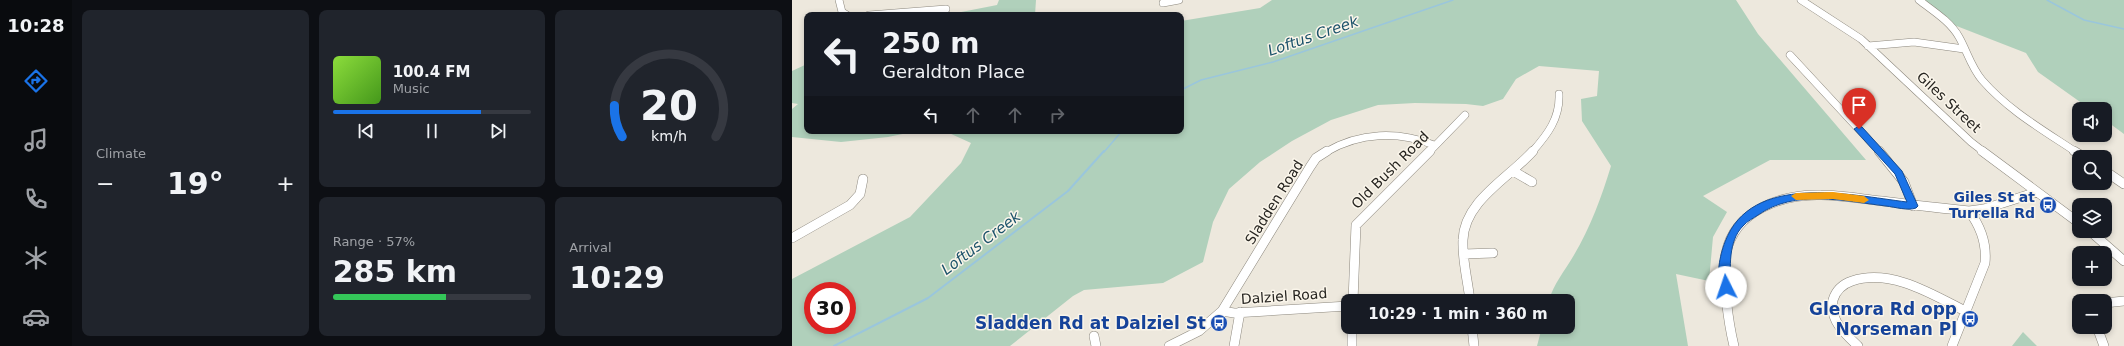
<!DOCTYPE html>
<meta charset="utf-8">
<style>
:root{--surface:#171b24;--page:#20242c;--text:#f1f3f6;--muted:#9ea1a6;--line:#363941;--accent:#1a73e8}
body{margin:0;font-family:"DejaVu Sans",sans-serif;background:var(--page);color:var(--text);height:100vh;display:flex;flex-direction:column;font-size:15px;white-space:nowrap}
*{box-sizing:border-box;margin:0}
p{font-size:13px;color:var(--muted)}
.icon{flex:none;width:22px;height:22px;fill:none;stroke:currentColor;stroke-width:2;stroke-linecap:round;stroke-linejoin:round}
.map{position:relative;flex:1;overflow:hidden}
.details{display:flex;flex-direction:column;gap:10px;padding:10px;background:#0d0f14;width:720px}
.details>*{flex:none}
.guide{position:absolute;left:12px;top:12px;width:380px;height:122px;border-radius:8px;box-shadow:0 2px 6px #0003;background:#171b24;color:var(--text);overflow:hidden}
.controls{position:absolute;left:1280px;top:102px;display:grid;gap:8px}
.controls a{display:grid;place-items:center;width:40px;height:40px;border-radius:8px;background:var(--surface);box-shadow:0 2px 6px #0003;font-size:20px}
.speed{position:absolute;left:12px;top:282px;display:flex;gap:8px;font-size:20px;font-weight:700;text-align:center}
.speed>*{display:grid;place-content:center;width:52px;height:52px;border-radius:50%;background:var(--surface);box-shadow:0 2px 6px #0003;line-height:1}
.speed .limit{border:6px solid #d22;background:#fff;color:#111}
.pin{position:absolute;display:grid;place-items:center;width:34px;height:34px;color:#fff;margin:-41px -17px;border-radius:50% 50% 50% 0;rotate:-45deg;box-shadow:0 0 4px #0007}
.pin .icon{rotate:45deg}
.me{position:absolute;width:44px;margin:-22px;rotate:356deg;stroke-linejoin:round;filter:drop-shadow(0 0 3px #0008)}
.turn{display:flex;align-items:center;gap:14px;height:84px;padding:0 12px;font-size:18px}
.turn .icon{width:52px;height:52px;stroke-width:2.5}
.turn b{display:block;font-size:28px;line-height:34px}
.lanes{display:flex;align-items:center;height:38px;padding:0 12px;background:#0003;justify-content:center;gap:20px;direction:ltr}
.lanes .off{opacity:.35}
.big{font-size:30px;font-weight:600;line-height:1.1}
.details .card{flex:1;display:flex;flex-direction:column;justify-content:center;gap:6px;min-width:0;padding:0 14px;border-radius:8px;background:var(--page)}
.details .dial{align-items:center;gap:0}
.dial svg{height:104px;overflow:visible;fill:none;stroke:var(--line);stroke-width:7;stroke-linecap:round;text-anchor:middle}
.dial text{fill:var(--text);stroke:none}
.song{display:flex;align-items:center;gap:12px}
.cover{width:48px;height:48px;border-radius:6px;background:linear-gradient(135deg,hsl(90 70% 55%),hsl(100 70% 35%))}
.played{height:4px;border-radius:2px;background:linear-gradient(90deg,var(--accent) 75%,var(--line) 75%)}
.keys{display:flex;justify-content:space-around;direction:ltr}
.heat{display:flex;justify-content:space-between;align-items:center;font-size:22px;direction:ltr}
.charge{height:6px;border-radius:3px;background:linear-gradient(90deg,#34c759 57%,var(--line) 0)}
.details .tiles{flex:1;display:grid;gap:10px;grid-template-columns:repeat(3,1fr)}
.card:first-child{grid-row:span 2}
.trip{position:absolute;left:549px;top:294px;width:234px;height:40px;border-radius:8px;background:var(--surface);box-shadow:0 2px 6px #0003;font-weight:600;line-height:40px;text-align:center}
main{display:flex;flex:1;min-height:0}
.tabs{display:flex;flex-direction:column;width:72px;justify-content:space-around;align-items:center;background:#090b0e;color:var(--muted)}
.tabs .icon{width:28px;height:28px}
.tabs .selected{color:var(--accent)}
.tabs b{font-size:18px;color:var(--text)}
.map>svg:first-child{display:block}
.green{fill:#b0d0bb;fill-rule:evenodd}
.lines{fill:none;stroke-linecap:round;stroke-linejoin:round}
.stream-far1{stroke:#9ac6dc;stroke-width:1.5}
.stream{stroke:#9ac6dc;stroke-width:2}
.street-far1-casing{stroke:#8c877d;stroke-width:8}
.street-casing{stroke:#8c877d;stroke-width:10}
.street-far1{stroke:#fff;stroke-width:7}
.street{stroke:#fff;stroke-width:9}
.route{fill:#1a73e8;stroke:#114b97}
.slow{fill:#f59e0b}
.labels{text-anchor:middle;stroke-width:3;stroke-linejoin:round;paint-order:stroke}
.street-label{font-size:14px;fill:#262420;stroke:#faf5ea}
.transit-label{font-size:14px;font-weight:bold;fill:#164399;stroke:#faf5ea;text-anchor:end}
.water-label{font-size:15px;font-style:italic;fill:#1b526a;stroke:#faf5ea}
.near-transit-label{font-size:17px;font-weight:bold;fill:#164399;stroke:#faf5ea;text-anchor:end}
</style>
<main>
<nav class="tabs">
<b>10:28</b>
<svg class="icon selected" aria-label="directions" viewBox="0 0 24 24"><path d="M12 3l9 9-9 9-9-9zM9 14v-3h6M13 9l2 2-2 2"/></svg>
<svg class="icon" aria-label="music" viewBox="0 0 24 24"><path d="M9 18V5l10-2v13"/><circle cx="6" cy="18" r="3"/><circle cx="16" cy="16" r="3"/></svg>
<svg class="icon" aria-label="phone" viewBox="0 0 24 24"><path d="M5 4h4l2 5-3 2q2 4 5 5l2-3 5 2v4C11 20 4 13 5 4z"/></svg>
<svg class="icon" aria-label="climate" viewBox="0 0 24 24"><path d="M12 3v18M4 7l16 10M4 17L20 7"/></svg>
<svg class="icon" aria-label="car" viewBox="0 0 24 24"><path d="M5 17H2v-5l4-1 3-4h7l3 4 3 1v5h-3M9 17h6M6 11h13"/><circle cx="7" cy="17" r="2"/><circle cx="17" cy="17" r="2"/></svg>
</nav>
<section class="details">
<div class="tiles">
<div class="card"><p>Climate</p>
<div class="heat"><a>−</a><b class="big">19°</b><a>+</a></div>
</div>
<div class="card">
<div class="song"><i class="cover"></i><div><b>100.4 FM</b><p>Music</p></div></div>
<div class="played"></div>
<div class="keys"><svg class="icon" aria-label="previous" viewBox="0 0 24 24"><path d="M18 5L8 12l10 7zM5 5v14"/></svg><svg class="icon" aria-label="pause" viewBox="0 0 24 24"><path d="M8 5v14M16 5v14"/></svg><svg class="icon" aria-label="next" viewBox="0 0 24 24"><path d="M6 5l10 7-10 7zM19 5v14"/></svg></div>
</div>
<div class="card dial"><svg viewBox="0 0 100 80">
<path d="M14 69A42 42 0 1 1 86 69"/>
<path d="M14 69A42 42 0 0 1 8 45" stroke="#1a73e8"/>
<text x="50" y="56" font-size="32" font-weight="700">20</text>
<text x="50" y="72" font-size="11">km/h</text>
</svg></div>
<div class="card"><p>Range · 57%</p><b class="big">285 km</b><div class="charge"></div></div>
<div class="card"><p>Arrival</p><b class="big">10:29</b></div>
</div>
</section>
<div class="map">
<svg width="1332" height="346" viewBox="0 0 1332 346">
<rect width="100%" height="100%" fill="#ede8dd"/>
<path class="green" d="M 207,0 L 244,0 L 243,15 L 154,15 L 205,5 Z
M 480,0 L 944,0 L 966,34 L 1074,160 L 978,160 L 911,196 L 935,212 L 921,237 L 917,281 L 884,274 L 896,346 L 745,346 L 750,327 L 776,327 L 776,301 L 757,301 C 761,284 773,271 782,255 C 798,228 810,196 819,166 L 790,121 L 789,99 L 805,96 L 807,71 L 747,66 L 724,79 L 711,99 L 691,106 L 674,104 L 623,103 L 586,105 L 539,120 L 500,141 L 468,162 L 437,189 L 421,222 L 411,262 L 371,283 L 292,290 L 281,296 L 218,346 L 0,346 L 0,279 L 118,217 L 169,163 L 179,143 L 157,133 L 141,131 L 389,131 L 389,21 L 468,8 ZM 21,291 L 55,291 L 55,325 L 21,325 Z
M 1131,0 L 1332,0 L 1332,134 L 1313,120 L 1313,109 L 1298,109 L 1246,72 L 1234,53 L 1162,25 Z
M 15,64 L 15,131 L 125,131 L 96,137 L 49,142 L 0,137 L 0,109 L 6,104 L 0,103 L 0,71 Z
M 1231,332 L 1245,346 L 1220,346 Z"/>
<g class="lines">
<path class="stream-far1" d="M 1255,0 L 1292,20 L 1332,29
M 389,90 L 409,80 L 481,62 L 661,0
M 312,152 L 330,131"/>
<path class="stream" d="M 42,346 L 136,298 L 276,191 L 312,151"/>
<g class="street-far1-casing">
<path id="street-far1" d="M 47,0 L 50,12 L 55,15
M 1009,0 L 1069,39 L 1179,142 L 1192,152
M 1127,0 C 1141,11 1158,21 1167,37 C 1175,51 1179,67 1190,80 C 1216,110 1251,130 1284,152
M 371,3 L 387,0
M 77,15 L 154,9
M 1076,46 L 1122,42 L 1172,49
M 998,55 L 1088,152
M 534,152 C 568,132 606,131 642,145
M 637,152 L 673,115
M 740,152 C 756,134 768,118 767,94"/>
</g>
<g class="street-casing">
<path id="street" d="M 1087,151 L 1112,182 L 1121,206
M 1190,151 L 1287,223
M 1282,151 L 1292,157
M 721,171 L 740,182
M 1313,171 L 1332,184
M 1298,231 L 1332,261
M 0,238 L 58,205 L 68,194 L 71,179
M 672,254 L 701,253
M 561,301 L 564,225 L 638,151
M 653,301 L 678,300
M 678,301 C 676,281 670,260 671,240 C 672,201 717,178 741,151
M 1313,303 L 1332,301
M 430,311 L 442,313 L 556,306
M 560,327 L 560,346
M 680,327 L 682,346
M 1305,327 L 1312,346
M 302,336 L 304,346
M 377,346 L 407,331 L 430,311 L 518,167 L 524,158 L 535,151
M 442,346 L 448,312
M 942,346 C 937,326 929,273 934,253 C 943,210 990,194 1029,195 C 1049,195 1070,199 1090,201 C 1119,205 1148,208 1177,211 L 1192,209 L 1245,192
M 1066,346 C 1053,334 1037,320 1041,300 C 1044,290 1051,284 1060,281 C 1098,268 1140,294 1173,311
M 1160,346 L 1193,263 C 1195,243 1189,227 1177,211"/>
</g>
<use href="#street-far1" class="street-far1"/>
<use href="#street" class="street"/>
</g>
<path class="route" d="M 1067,126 L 1070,127 L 1110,171 L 1126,206 L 1124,208 C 1116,211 1103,207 1094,206 C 1052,201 1003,189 966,215 C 962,218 955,221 951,226 C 936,241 938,268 939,287 L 934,292 L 930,290 C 923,277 928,255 933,242 C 959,172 1058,195 1115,202 L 1103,174 L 1062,129 Z"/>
<path class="slow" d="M 1041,192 L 1072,196 L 1077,200 L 1072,203 L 1041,199 L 1004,200 L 999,196 L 1004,193 Z"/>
<defs>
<g id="bus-disc" transform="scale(0.9)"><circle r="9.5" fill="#1a4fb4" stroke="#faf5ea"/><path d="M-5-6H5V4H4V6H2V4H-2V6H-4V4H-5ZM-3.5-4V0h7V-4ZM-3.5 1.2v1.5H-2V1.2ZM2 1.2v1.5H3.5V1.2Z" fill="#fff"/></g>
</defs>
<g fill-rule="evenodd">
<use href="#bus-disc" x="1256" y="205"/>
<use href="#bus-disc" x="1178" y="319"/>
<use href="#bus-disc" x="427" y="323"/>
</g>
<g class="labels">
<g class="street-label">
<text transform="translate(1157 102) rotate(43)" y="5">Giles Street</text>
<text transform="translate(598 170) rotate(-45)" y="5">Old Bush Road</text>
<text transform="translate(482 202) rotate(-58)" y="5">Sladden Road</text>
<text transform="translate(492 296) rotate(-4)" y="5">Dalziel Road</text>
</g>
<g class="transit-label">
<text x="1243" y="202">Giles St at<tspan x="1243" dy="16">Turrella Rd</tspan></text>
</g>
<g class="water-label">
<text transform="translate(521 36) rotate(-19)" y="5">Loftus Creek</text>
<text transform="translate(189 243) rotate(-37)" y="5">Loftus Creek</text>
</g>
<g class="near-transit-label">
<text x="1165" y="315">Glenora Rd opp<tspan x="1165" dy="20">Norseman Pl</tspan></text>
<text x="414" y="329">Sladden Rd at Dalziel St</text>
</g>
</g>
</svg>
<div class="controls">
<a><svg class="icon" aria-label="sound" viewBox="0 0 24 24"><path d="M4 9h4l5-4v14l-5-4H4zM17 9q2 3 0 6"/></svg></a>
<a><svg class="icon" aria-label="search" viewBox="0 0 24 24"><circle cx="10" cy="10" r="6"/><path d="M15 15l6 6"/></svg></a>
<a><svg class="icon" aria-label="layers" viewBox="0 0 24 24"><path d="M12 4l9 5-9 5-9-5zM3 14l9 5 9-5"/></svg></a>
<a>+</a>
<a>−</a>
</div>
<div class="speed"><div class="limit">30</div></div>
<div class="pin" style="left:1067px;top:129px;background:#d93025"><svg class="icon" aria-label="arrive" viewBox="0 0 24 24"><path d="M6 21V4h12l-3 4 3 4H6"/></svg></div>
<svg class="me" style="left:934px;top:287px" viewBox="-20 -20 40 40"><circle r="19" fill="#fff"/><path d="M0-13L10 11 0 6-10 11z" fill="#1a73e8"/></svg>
<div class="trip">10:29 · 1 min · 360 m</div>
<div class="guide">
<div class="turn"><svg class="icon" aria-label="left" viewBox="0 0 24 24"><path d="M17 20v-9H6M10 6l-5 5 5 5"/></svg><div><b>250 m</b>Geraldton Place</div></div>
<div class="lanes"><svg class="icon" aria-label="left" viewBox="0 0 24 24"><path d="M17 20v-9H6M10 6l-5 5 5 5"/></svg><svg class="icon off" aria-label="ahead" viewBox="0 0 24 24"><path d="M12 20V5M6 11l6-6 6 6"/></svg><svg class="icon off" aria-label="ahead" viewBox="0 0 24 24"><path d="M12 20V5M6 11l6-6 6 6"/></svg><svg class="icon off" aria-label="right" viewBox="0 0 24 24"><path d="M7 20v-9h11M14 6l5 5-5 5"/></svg></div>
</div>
</div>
</main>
